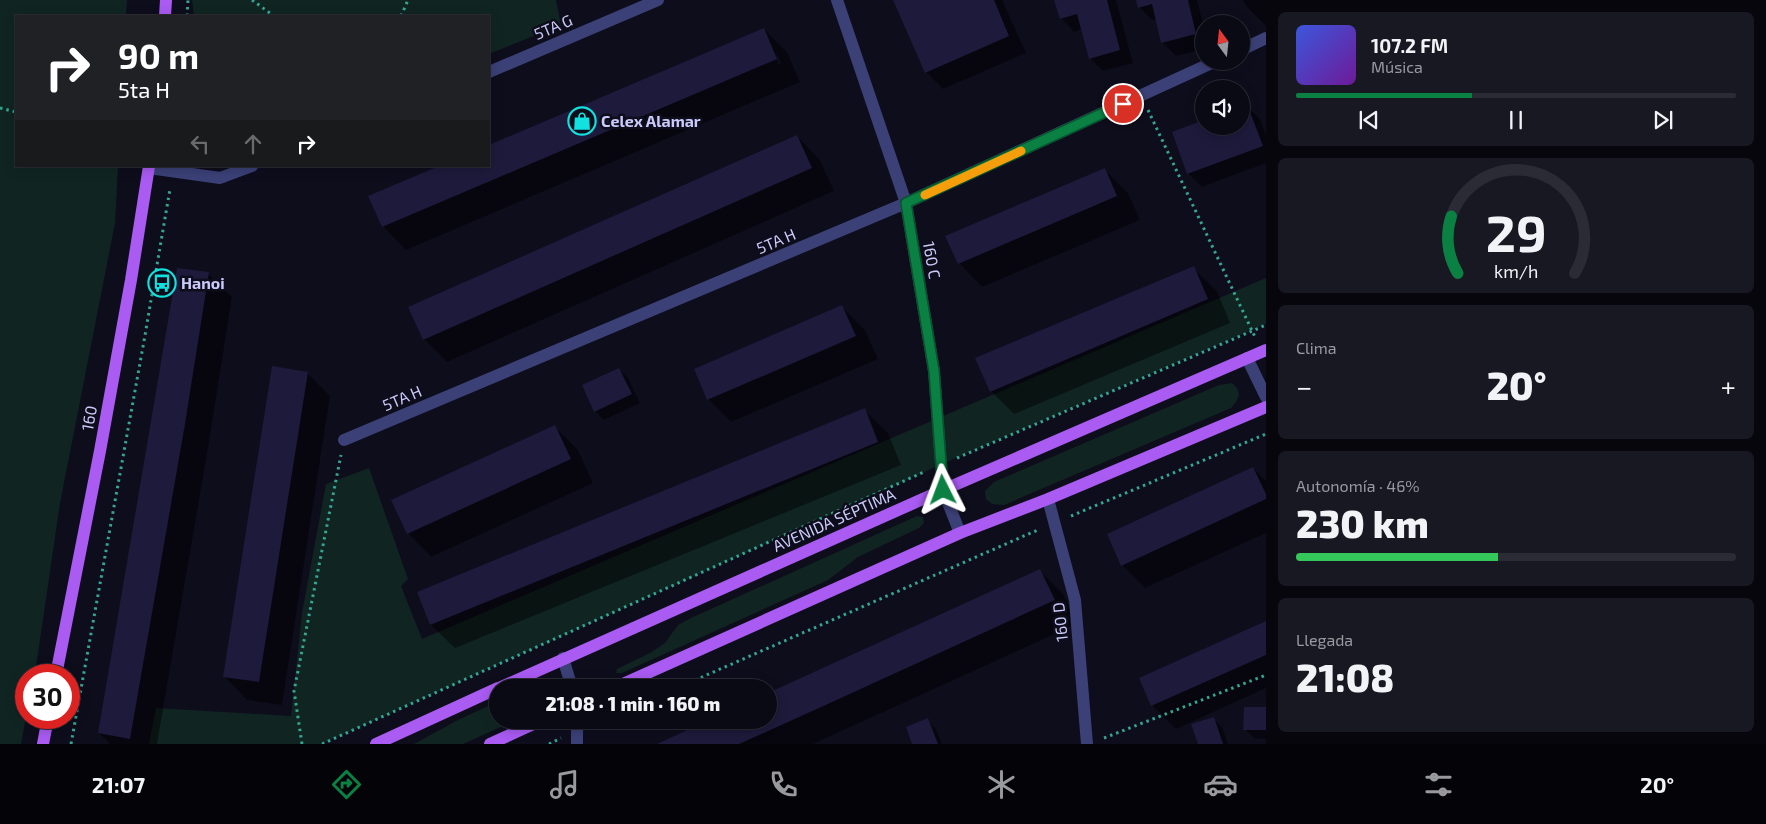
<!DOCTYPE html>
<html lang="es">
<meta charset="utf-8">
<style>
:root{--surface:#0a0a15;--page:#181822;--text:#f1f3f6;--muted:#999aa0;--line:#2a2b34;--accent:#0b8043}
body{margin:0;font-family:"Exo 2",sans-serif;background:var(--page);color:var(--text);height:100vh;display:flex;flex-direction:column;font-size:19px;white-space:nowrap}
*{box-sizing:border-box;margin:0}
p{font-size:16px;color:var(--muted)}
.icon{flex:none;width:28px;height:28px;fill:none;stroke:currentColor;stroke-width:2;stroke-linecap:round;stroke-linejoin:round}
.map{position:relative;flex:1;overflow:hidden}
.side{display:flex;flex-direction:column;gap:12px;padding:12px;background:#06060c;width:500px}
.side>*{flex:none}
.banner{position:absolute;left:15px;top:15px;width:475px;height:152px;border-radius:0px;box-shadow:0 2px 12px #0003,0 0 0 1px var(--line);background:#202124;color:#fff;overflow:hidden}
.needle{width:32px;rotate:345deg}
.buttons{position:absolute;left:1195px;top:15px;display:grid;gap:10px}
.buttons a{display:grid;place-items:center;width:55px;height:55px;border-radius:50%;background:var(--surface);box-shadow:0 2px 12px #0003,0 0 0 1px var(--line);font-size:25px}
.speed{position:absolute;left:15px;top:664px;display:flex;gap:10px;font-size:25px;font-weight:700;text-align:center}
.speed>*{display:grid;place-content:center;width:65px;height:65px;border-radius:50%;background:var(--surface);box-shadow:0 2px 12px #0003,0 0 0 1px var(--line);line-height:1}
.speed .limit{border:8px solid #d22;background:#fff;color:#111}
.pin{position:absolute;display:grid;place-items:center;width:42px;height:42px;color:#fff;margin:-21px;border:2px solid #fff;border-radius:50%;box-shadow:0 1px 5px #0007}
.me{position:absolute;width:55px;margin:-28px;rotate:357deg;stroke-linejoin:round;filter:drop-shadow(0 0 4px #0008)}
.turn{display:flex;align-items:center;gap:18px;height:105px;padding:0 20px;font-size:22px}
.turn .icon{width:65px;height:65px;stroke-width:2.5}
.turn b{display:block;font-size:35px;line-height:42px}
.lanes{display:flex;align-items:center;height:48px;padding:0 20px;background:#0003;justify-content:center;gap:25px;direction:ltr}
.lanes .off{opacity:.35}
.big{font-size:38px;font-weight:800;line-height:1.1}
.side .widget{flex:1;display:flex;flex-direction:column;justify-content:center;gap:8px;min-width:0;padding:0 18px;border-radius:8px;background:var(--page)}
.side .dial{align-items:center;gap:0}
.dial svg{height:130px;overflow:visible;fill:none;stroke:var(--line);stroke-width:7;stroke-linecap:round;text-anchor:middle}
.dial text{fill:var(--text);stroke:none}
.song{display:flex;align-items:center;gap:15px}
.cover{width:60px;height:60px;border-radius:8px;background:linear-gradient(135deg,hsl(230 70% 55%),hsl(280 70% 35%))}
.played{height:5px;border-radius:2px;background:linear-gradient(90deg,var(--accent) 40%,var(--line) 40%)}
.keys{display:flex;justify-content:space-around;direction:ltr}
.heat{display:flex;justify-content:space-between;align-items:center;font-size:28px;direction:ltr}
.charge{height:8px;border-radius:4px;background:linear-gradient(90deg,#34c759 46%,var(--line) 0)}
.trip{position:absolute;left:489px;top:679px;width:288px;height:50px;border-radius:25px;background:var(--surface);box-shadow:0 2px 12px #0003,0 0 0 1px var(--line);font-weight:800;line-height:50px;text-align:center}
.tabs{display:flex;height:80px;justify-content:space-around;align-items:center;background:#040408;color:var(--muted)}
.tabs .icon{width:35px;height:35px}
.tabs .on{color:var(--accent)}
.tabs b{font-size:22px;color:var(--text)}
main{display:flex;flex:1;min-height:0}
.map>svg:first-child{display:block}
.green{fill:#102522}
.shadow{fill:#0007;fill-rule:evenodd}
.building{fill:#1d1a3b}
.lines{fill:none;stroke-linecap:round;stroke-linejoin:round}
.path{stroke:#36a592;stroke-width:3;stroke-dasharray:2.5 4;stroke-linecap:butt}
.minor{stroke:#3b4077;stroke-width:12}
.major{stroke:#a95bf2;stroke-width:12}
.route-casing{stroke:#07532c;stroke-width:12}
.route{stroke:#0b8043;stroke-width:9}
.slow{stroke:#f59e0b;stroke-width:9}
.labels{text-anchor:middle;stroke-width:5;stroke-linejoin:round;paint-order:stroke}
.street-label{font-size:16px;fill:#cbcbfb;stroke:#0e0d1c}
.poi-label{font-size:16px;font-weight:bold;fill:#cbcbfb;stroke:#0e0d1c;text-anchor:start}
</style>
<main>
<div class="map">
<svg width="1266" height="744" viewBox="0 0 1266 744">
<rect width="100%" height="100%" fill="#0e0d1c"/>
<path class="green" d="M 0,0 L 127,0 L 126,16 L 16,16 L 16,166 L 118,166 L 115,223 L 60,503 L 36,667 L 35,675 L 26,675 L 26,717 L 21,744 L 0,744 Z
M 192,0 L 556,0 L 561,25 L 489,54 L 489,16 L 194,16 Z
M 1266,278 L 1266,324 L 942,464 L 322,744 L 149,744 L 156,708 L 291,716 L 302,613 L 326,484 L 369,468 L 408,579 L 401,586 L 422,639 Z
M 1232,383 C 1243,392 1239,399 1231,408 L 1004,505 L 992,504 L 986,499 L 985,491 L 994,482 L 1219,385 Z
M 917,516 L 923,517 L 924,523 L 919,528 L 858,557 L 828,580 L 622,673 L 616,673 L 617,669 L 650,653 L 665,643 L 678,625 L 691,618 Z
M 497,702 L 498,720 L 516,720 L 463,744 L 414,744 L 458,720 Z"/>
<path class="shadow" d="M 894,0 L 1002,0 L 1026,53 L 943,89 L 926,72 Z
M 1056,0 L 1116,0 L 1133,63 L 1103,71 L 1090,58 L 1082,29 L 1074,32 L 1061,18 Z
M 1137,0 L 1197,0 L 1204,27 L 1204,49 L 1176,56 L 1162,42 L 1157,19 L 1152,20 L 1139,7 Z
M 1243,0 L 1266,0 L 1266,26 L 1246,6 Z
M 764,29 L 787,52 L 800,82 L 406,250 L 383,226 L 489,166 L 489,146 ZM 775,55 L 777,55 L 781,64 L 779,65 Z
M 1247,106 L 1260,119 L 1266,135 L 1266,163 L 1202,187 L 1188,173 L 1204,126 L 1241,126 Z
M 797,136 L 820,160 L 834,191 L 447,362 L 424,339 Z
M 1105,170 L 1128,193 L 1140,220 L 982,287 L 959,263 Z
M 1193,268 L 1217,291 L 1230,323 L 1014,414 L 991,391 Z
M 208,274 L 232,297 L 208,448 L 157,744 L 110,744 L 99,733 Z
M 842,307 L 865,330 L 878,359 L 731,422 L 708,399 Z
M 619,369 L 628,378 L 640,403 L 604,420 L 595,411 Z
M 307,373 L 330,396 L 282,705 L 247,700 L 224,676 Z
M 864,410 L 888,433 L 901,465 L 455,648 L 431,625 L 418,593 Z
M 555,427 L 578,450 L 593,483 L 431,557 L 408,533 Z
M 1253,468 L 1266,481 L 1266,533 L 1145,588 L 1122,565 Z
M 1040,571 L 1063,594 L 1077,624 L 813,744 L 660,744 L 712,720 L 768,720 L 768,695 Z
M 1266,623 L 1266,688 L 1176,729 L 1152,705 Z
M 1266,708 L 1266,739 L 1254,738 L 1245,729 Z
M 1213,718 L 1222,727 L 1228,744 L 1199,744 Z
M 927,720 L 936,729 L 942,744 L 914,744 Z"/>
<path class="building" d="M 893,0 L 994,0 L 1009,36 L 925,73 Z
M 1054,0 L 1107,0 L 1120,50 L 1089,59 L 1077,14 L 1060,19 Z
M 1136,0 L 1188,0 L 1196,34 L 1161,43 L 1152,4 L 1138,8 Z
M 764,28 L 777,59 L 382,227 L 368,196 L 439,166 L 489,166 L 489,145 Z
M 1247,104 L 1263,146 L 1187,174 L 1172,132 L 1204,120 L 1204,126 L 1241,126 L 1241,106 Z
M 797,135 L 812,168 L 423,340 L 408,307 Z
M 1105,168 L 1117,196 L 958,264 L 945,236 Z
M 1194,266 L 1208,299 L 990,392 L 975,358 Z
M 177,268 L 209,272 L 185,424 L 130,739 L 98,733 Z
M 842,305 L 856,336 L 707,400 L 694,369 Z
M 272,366 L 308,372 L 259,682 L 223,677 Z
M 619,368 L 632,394 L 594,412 L 582,385 Z
M 865,408 L 878,442 L 430,625 L 417,592 Z
M 555,425 L 571,459 L 407,534 L 391,500 Z
M 1253,467 L 1266,494 L 1266,499 L 1121,566 L 1107,534 Z
M 1040,569 L 1055,600 L 819,708 L 739,744 L 657,744 L 709,720 L 768,720 L 768,693 Z
M 1266,621 L 1266,655 L 1151,706 L 1139,678 Z
M 1244,707 L 1266,707 L 1266,730 L 1243,730 Z
M 1214,717 L 1223,744 L 1198,744 L 1191,724 Z
M 928,718 L 938,744 L 912,744 L 906,727 Z"/>
<g class="lines">
<path class="path" d="M 252,0 L 274,16
M 187,16 L 188,0
M 401,16 L 408,0
M 0,108 L 16,112
M 1148,110 L 1255,337
M 957,458 L 1266,325
M 1071,516 L 1266,434
M 677,688 L 1040,529
M 594,724 L 603,720
M 1104,738 L 1266,675
M 71,744 L 144,341 L 170,189
M 302,744 L 294,691 L 341,455
M 322,744 L 926,471
M 549,744 L 561,738"/>
<path class="minor" d="M 837,0 L 906,203 L 934,371 L 943,490 L 960,533
M 1241,50 L 1266,38
M 489,72 L 658,0
M 149,168 L 220,178 L 252,166
M 1247,358 L 1266,397
M 344,440 L 906,203 L 1216,61
M 1048,499 L 1075,600 L 1087,744
M 563,658 L 572,688
M 577,720 L 577,744"/>
<path class="major" d="M 165,16 L 166,0
M 56,675 L 100,451 L 131,280 L 149,166
M 499,688 L 943,490 L 1266,350
M 614,688 L 960,533 L 1048,499 L 1266,407
M 43,744 L 48,718
M 376,744 L 498,688
M 490,744 L 542,720"/>
</g>
<g class="lines">
<g class="route-casing">
<path id="route" d="M 943,490 L 934,371 L 906,203 L 1123,104"/>
</g>
<use href="#route" class="route"/>
<path class="slow" d="M 925,195 L 1021,151"/>
</g>
<defs>
<g id="shop-ring" transform="scale(1.4375)"><circle r="9.5" fill="#0e0d1c" stroke="#11e1df" stroke-width="1.5"/><path d="M-5-2.5h2.3a2.7 3.5 0 0 1 5.4 0H5L5.5 6h-11ZM-1.5-2.5h3a1.5 2.3 0 0 0-3 0Z" fill="#11e1df"/></g>
<g id="bus-ring" transform="scale(1.4375)"><circle r="9.5" fill="#0e0d1c" stroke="#11e1df" stroke-width="1.5"/><path d="M-5-6H5V4H4V6H2V4H-2V6H-4V4H-5ZM-3.5-4V0h7V-4ZM-3.5 1.2v1.5H-2V1.2ZM2 1.2v1.5H3.5V1.2Z" fill="#11e1df"/></g>
</defs>
<g fill-rule="evenodd">
<use href="#shop-ring" x="582" y="121"/>
<use href="#bus-ring" x="162" y="283"/>
</g>
<g class="labels">
<g class="street-label">
<text transform="translate(553 27) rotate(-23)" y="6">5TA G</text>
<text transform="translate(776 241) rotate(-23)" y="6">5TA H</text>
<text transform="translate(932 260) rotate(80)" y="6">160 C</text>
<text transform="translate(402 398) rotate(-23)" y="6">5TA H</text>
<text transform="translate(89 418) rotate(-80)" y="6">160</text>
<text transform="translate(834 520) rotate(-24)" y="6">AVENIDA SÉPTIMA</text>
<text transform="translate(1060 622) rotate(-96)" y="6">160 D</text>
</g>
<g class="poi-label">
<text x="601" y="127">Celex Alamar</text>
<text x="181" y="289">Hanoi</text>
</g>
</g>
</svg>
<div class="buttons">
<a><svg class="needle" viewBox="-14 -14 28 28"><path d="M0-13l5 13h-10z" fill="#e53935"/><path d="M0 13l5-13h-10z" fill="#999aa0"/></svg></a>
<a><svg class="icon" aria-label="sound" viewBox="0 0 24 24"><path d="M4 9h4l5-4v14l-5-4H4zM17 9q2 3 0 6"/></svg></a>
</div>
<div class="speed"><div class="limit">30</div></div>
<div class="pin" style="left:1123px;top:104px;background:#d93025"><svg class="icon" aria-label="arrive" viewBox="0 0 24 24"><path d="M6 21V4h12l-3 4 3 4H6"/></svg></div>
<svg class="me" style="left:943px;top:490px" viewBox="-20 -20 40 40"><path d="M0-17L14 15 0 8-14 15z" fill="#0b8043" stroke="#fff" stroke-width="4"/></svg>
<div class="trip">21:08 · 1 min · 160 m</div>
<div class="banner">
<div class="turn"><svg class="icon" aria-label="right" viewBox="0 0 24 24"><path d="M7 20v-9h11M14 6l5 5-5 5"/></svg><div><b>90 m</b>5ta H</div></div>
<div class="lanes"><svg class="icon off" aria-label="left" viewBox="0 0 24 24"><path d="M17 20v-9H6M10 6l-5 5 5 5"/></svg><svg class="icon off" aria-label="ahead" viewBox="0 0 24 24"><path d="M12 20V5M6 11l6-6 6 6"/></svg><svg class="icon" aria-label="right" viewBox="0 0 24 24"><path d="M7 20v-9h11M14 6l5 5-5 5"/></svg></div>
</div>
</div>
<section class="side">
<div class="widget">
<div class="song"><i class="cover"></i><div><b>107.2 FM</b><p>Música</p></div></div>
<div class="played"></div>
<div class="keys"><svg class="icon" aria-label="previous" viewBox="0 0 24 24"><path d="M18 5L8 12l10 7zM5 5v14"/></svg><svg class="icon" aria-label="pause" viewBox="0 0 24 24"><path d="M8 5v14M16 5v14"/></svg><svg class="icon" aria-label="next" viewBox="0 0 24 24"><path d="M6 5l10 7-10 7zM19 5v14"/></svg></div>
</div>
<div class="widget dial"><svg viewBox="0 0 100 80">
<path d="M14 69A42 42 0 1 1 86 69"/>
<path d="M14 69A42 42 0 0 1 10 34" stroke="#0b8043"/>
<text x="50" y="56" font-size="32" font-weight="700">29</text>
<text x="50" y="72" font-size="11">km/h</text>
</svg></div>
<div class="widget"><p>Clima</p>
<div class="heat"><a>−</a><b class="big">20°</b><a>+</a></div>
</div>
<div class="widget"><p>Autonomía · 46%</p><b class="big">230 km</b><div class="charge"></div></div>
<div class="widget"><p>Llegada</p><b class="big">21:08</b></div>
</section>
</main>
<nav class="tabs">
<b>21:07</b>
<svg class="icon on" aria-label="directions" viewBox="0 0 24 24"><path d="M12 3l9 9-9 9-9-9zM9 14v-3h6M13 9l2 2-2 2"/></svg>
<svg class="icon" aria-label="music" viewBox="0 0 24 24"><path d="M9 18V5l10-2v13"/><circle cx="6" cy="18" r="3"/><circle cx="16" cy="16" r="3"/></svg>
<svg class="icon" aria-label="phone" viewBox="0 0 24 24"><path d="M5 4h4l2 5-3 2q2 4 5 5l2-3 5 2v4C11 20 4 13 5 4z"/></svg>
<svg class="icon" aria-label="climate" viewBox="0 0 24 24"><path d="M12 3v18M4 7l16 10M4 17L20 7"/></svg>
<svg class="icon" aria-label="car" viewBox="0 0 24 24"><path d="M5 17H2v-5l4-1 3-4h7l3 4 3 1v5h-3M9 17h6M6 11h13"/><circle cx="7" cy="17" r="2"/><circle cx="17" cy="17" r="2"/></svg>
<svg class="icon" aria-label="filters" viewBox="0 0 24 24"><path d="M4 7h16M4 17h16"/><circle cx="9" cy="7" r="2"/><circle cx="15" cy="17" r="2"/></svg>
<b>20°</b>
</nav>
